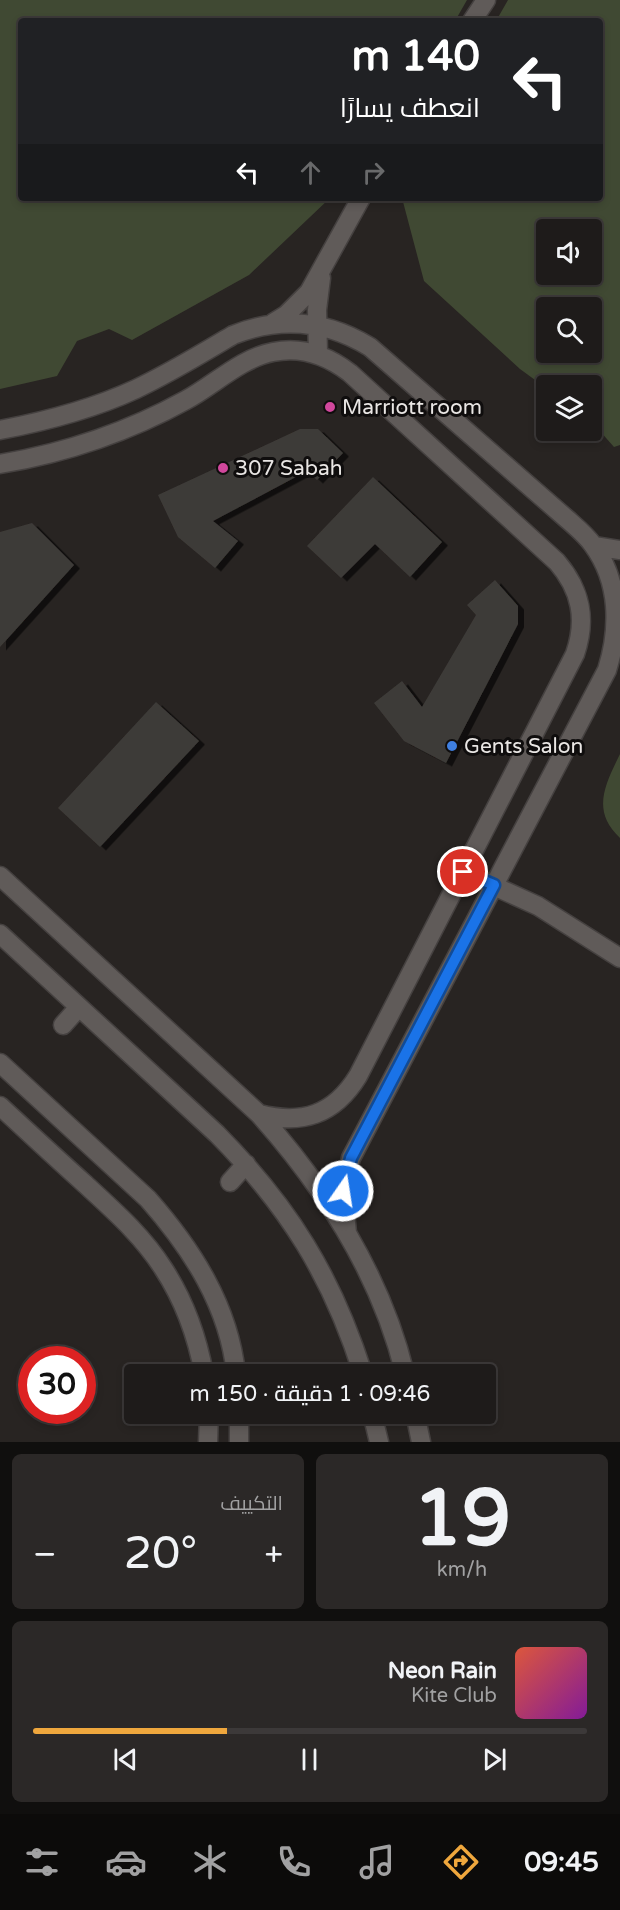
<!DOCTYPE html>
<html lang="ar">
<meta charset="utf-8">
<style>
:root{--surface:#1e1b1a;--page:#2b2827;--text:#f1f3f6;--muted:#a1a1a2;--line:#3c3939;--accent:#efa73d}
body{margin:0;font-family:"Varela Round",Cairo,sans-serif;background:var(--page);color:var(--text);direction:rtl;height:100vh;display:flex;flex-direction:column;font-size:22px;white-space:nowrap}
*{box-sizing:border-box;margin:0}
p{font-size:20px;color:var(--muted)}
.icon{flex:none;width:33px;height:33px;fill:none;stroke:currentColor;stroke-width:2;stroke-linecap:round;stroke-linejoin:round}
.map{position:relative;height:1442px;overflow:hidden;direction:ltr}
.details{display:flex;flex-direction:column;gap:12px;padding:12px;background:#100f0e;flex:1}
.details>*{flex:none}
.hud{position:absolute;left:18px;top:18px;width:585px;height:183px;border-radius:6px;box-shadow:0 3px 9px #0003,0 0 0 2px var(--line);direction:rtl;background:#202124;color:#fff;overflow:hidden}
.controls{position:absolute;left:536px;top:219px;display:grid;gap:12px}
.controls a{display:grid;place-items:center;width:66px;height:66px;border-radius:6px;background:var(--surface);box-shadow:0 3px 9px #0003,0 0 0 2px var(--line);font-size:30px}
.speed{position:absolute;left:18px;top:1346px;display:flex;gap:12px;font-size:30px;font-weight:700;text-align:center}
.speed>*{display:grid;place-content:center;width:78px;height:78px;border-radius:50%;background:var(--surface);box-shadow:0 3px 9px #0003,0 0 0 2px var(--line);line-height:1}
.speed .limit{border:9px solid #d22;background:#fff;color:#111}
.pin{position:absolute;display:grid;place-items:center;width:51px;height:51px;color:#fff;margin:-26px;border:3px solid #fff;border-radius:50%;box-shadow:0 2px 6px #0007}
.me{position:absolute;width:66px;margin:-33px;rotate:13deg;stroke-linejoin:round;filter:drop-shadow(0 0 4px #0008)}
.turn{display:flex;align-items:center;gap:21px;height:126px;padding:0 24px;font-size:27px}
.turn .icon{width:78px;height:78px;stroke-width:2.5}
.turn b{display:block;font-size:42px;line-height:51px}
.lanes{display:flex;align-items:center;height:57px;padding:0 24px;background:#0003;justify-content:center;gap:30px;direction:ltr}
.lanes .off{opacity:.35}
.big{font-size:45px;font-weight:600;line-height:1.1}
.details .card{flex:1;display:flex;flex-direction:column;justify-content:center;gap:9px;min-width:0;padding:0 21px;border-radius:9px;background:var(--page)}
.details .dial{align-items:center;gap:0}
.dial b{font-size:78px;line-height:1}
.song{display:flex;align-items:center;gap:18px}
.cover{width:72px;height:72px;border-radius:9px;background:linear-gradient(135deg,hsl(10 70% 55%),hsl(290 70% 35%))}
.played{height:6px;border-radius:3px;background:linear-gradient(90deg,var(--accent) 35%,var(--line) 35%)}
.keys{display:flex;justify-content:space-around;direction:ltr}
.heat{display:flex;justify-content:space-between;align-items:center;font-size:33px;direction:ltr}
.details .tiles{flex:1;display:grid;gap:12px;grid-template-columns:1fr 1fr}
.card:last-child{grid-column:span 2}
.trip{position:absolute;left:124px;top:1364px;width:372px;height:60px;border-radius:6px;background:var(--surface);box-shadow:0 3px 9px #0003,0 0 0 2px var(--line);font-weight:600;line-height:60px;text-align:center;direction:rtl}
.tabs{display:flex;height:96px;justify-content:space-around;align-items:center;background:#0c0b0a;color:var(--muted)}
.tabs .icon{width:42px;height:42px}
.tabs .on{color:var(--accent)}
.tabs b{font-size:27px;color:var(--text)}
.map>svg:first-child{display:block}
.green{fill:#404933;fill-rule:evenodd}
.building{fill:#3e3b38;filter:url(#shadow)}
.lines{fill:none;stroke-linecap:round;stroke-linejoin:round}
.minor-casing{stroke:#454140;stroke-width:21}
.minor{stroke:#605b59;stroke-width:18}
.route-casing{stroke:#114b97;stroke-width:15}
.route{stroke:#1a73e8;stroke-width:10}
.hotel-dot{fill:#d1479c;stroke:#0f0d0d;stroke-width:2}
.shop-dot{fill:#3f7fe0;stroke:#0f0d0d;stroke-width:2}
.labels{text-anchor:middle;stroke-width:6;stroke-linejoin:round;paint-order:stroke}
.poi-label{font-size:21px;fill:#e9e6e4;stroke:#0f0d0d;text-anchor:start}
</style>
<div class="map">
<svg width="620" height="1442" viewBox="0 0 620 1442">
<defs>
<filter id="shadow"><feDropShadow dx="6" dy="3.5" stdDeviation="0" flood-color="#0009"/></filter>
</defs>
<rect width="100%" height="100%" fill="#282422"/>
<path class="green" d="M 0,0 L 467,0 L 455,21 L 21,21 L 21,198 L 330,198 L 249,275 L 132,340 L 109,329 L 77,341 L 57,376 L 0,389 Z
M 508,0 L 620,0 L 620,445 L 614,447 L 591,421 L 591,386 L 546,386 L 546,388 L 520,369 L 424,281 L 402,198 L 600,198 L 600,21 L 496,21 ZM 546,230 L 591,230 L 591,274 L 546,274 ZM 546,308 L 591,308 L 591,352 L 546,352 Z
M 620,754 L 620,838 C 591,811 605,785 620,754 Z"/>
<path class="building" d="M 300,429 L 318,429 L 343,453 L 317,480 L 307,471 L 213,521 L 238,541 L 215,568 L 178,537 L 158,495 Z
M 373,477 L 442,542 L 410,577 L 375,544 L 341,578 L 307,546 Z
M 32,523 L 74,565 L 0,647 L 0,532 Z
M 495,580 L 518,606 L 518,624 L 446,763 L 404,741 L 374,703 L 402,681 L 422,707 L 476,615 L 467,605 Z
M 156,702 L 199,741 L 100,847 L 58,808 Z"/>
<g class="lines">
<g class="minor-casing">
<path id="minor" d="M 472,21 L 486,0
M 273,323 L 286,315 L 309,292 L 361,198
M 318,354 L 317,310 L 321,278
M 0,430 C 47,421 93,409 136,389 C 170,373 201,354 233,335 C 281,316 326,320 370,347 L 567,519 C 576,527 586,535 593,545 C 620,582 620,628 607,670 L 351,1158 L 343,1191 L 347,1233
M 0,464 C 65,453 128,432 186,400 C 214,385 241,358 273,352 C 302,346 328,356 350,373 L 557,562 C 581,590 587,619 575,654 L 358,1076 C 334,1115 302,1125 259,1114
M 594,546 L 620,550
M 463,872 L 538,906 L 620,958
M 0,876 L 259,1114 C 326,1189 381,1275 405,1374
M 0,934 L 217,1134 C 289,1207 332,1276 363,1374
M 63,1025 L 79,1007
M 0,1063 L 148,1199 C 192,1249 229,1306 236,1374
M 0,1106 C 28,1132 56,1158 85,1184 C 113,1210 142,1235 163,1268 C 184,1300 197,1336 204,1374
M 230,1182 L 246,1164
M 372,1413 L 379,1442
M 415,1413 L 421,1442
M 208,1442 L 209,1413
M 239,1442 L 239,1413"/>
</g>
<use href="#minor" class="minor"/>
</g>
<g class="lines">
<g class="route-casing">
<path id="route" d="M 343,1191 L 351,1158 L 494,885 L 463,872"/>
</g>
<use href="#route" class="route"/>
</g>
<g class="hotel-dot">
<circle cx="330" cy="407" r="6"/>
<circle cx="223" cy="468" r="6"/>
</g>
<circle class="shop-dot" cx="452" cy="746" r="6"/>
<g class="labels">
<g class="poi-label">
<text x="342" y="414">Marriott room</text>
<text x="235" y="475">307 Sabah</text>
<text x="464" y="753">Gents Salon</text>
</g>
</g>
</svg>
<div class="controls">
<a><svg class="icon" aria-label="sound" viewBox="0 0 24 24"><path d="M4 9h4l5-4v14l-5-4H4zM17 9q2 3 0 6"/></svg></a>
<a><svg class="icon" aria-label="search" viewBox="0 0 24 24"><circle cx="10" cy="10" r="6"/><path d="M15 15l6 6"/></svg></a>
<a><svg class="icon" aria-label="layers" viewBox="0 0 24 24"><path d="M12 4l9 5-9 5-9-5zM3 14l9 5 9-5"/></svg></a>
</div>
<div class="speed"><div class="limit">30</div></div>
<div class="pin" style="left:463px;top:872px;background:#d93025"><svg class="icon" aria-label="arrive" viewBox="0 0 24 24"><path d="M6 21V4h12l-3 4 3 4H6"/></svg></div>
<svg class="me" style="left:343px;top:1191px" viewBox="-20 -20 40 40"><circle r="17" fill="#1a73e8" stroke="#fff" stroke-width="3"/><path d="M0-11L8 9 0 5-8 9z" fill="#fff"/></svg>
<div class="trip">09:46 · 1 دقيقة · 150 m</div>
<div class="hud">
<div class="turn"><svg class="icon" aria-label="left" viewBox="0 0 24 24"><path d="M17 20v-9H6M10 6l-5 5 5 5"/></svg><div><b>140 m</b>انعطف يسارًا</div></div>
<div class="lanes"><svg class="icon" aria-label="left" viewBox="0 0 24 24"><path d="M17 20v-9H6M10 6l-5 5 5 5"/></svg><svg class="icon off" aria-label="ahead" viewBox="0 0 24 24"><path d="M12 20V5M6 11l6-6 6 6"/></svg><svg class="icon off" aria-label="right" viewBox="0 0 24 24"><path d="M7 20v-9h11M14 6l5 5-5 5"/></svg></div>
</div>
</div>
<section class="details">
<div class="tiles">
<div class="card dial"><b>19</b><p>km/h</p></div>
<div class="card"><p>التكييف</p>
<div class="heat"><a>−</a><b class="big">20°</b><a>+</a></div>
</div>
<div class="card">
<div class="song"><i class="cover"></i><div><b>Neon Rain</b><p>Kite Club</p></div></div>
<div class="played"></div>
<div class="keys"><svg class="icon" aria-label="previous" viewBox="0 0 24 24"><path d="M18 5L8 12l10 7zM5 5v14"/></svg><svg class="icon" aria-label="pause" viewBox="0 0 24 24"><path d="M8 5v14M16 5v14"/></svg><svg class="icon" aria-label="next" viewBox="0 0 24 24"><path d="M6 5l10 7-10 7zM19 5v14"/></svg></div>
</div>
</div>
</section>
<nav class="tabs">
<b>09:45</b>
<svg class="icon on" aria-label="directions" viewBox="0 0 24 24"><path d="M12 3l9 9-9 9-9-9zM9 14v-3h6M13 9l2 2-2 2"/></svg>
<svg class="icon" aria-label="music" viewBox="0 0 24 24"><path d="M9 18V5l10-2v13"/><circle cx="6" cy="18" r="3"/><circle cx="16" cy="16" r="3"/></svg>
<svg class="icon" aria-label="phone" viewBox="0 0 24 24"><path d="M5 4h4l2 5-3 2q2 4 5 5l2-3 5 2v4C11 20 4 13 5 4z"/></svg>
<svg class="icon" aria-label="climate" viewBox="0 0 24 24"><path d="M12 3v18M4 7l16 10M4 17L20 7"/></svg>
<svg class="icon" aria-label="car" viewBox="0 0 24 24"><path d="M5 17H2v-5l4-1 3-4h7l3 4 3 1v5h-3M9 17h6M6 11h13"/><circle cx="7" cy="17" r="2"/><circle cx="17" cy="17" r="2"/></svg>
<svg class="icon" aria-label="filters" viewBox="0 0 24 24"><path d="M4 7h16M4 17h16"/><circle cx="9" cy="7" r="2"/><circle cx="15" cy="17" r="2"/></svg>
</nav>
